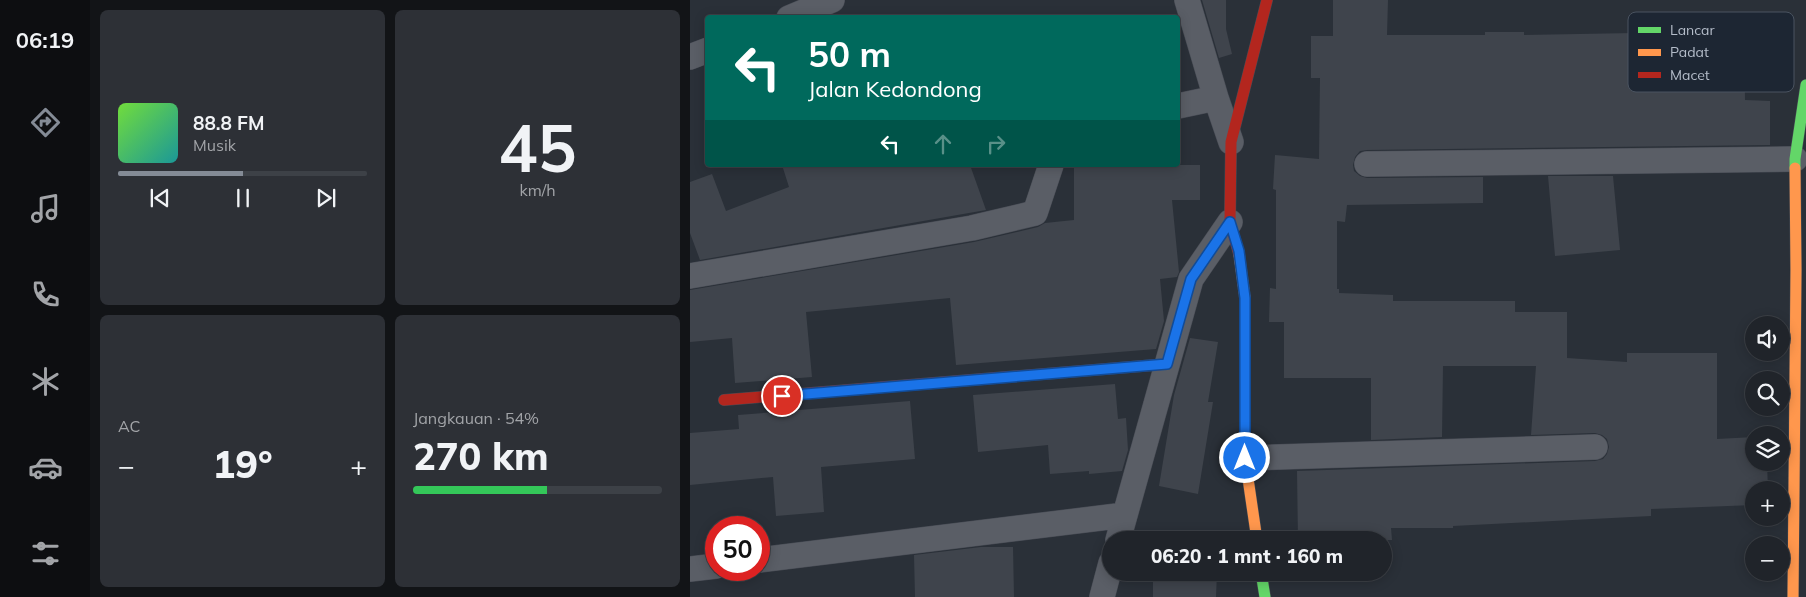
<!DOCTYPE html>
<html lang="id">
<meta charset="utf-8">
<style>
:root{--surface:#20242a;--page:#2d3036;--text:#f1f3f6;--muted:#a2a4a8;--line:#3d4147;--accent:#848b96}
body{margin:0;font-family:Mulish,sans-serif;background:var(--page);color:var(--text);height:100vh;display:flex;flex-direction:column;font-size:19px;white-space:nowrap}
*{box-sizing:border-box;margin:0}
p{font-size:16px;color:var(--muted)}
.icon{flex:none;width:28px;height:28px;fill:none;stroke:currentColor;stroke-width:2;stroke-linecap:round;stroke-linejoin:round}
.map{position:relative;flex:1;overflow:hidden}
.drawer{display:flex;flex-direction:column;gap:10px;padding:10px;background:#121417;width:600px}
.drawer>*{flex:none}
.guide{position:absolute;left:15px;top:15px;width:475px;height:152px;border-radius:5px;box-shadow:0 2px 12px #0003,0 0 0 1px var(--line);background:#00695c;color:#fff;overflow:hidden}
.buttons{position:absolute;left:1055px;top:316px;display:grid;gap:10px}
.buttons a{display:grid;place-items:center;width:45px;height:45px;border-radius:50%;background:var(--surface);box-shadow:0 2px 12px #0003,0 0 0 1px var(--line);font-size:25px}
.speed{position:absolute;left:15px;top:516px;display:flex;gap:10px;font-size:25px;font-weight:700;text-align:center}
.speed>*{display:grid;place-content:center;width:65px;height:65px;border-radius:50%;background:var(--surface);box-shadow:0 2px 12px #0003,0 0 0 1px var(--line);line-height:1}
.speed .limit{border:8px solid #d22;background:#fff;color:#111}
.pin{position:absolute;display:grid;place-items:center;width:42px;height:42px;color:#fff;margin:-21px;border:2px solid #fff;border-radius:50%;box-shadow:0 1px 5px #0007}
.me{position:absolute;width:55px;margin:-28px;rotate:0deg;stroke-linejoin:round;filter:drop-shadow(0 0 4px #0008)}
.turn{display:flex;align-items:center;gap:18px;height:105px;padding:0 20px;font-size:22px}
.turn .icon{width:65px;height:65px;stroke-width:2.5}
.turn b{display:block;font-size:35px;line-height:42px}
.lanes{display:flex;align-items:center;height:48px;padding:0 20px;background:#0003;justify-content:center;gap:25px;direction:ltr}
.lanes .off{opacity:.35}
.big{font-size:38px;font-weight:800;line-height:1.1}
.drawer .tile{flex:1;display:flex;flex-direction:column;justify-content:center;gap:8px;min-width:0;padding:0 18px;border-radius:8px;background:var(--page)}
.drawer .dial{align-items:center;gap:0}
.dial b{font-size:65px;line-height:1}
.song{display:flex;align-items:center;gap:15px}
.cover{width:60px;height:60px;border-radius:8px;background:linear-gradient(135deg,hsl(100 70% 55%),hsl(180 70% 35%))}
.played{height:5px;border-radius:2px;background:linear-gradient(90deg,var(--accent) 50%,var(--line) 50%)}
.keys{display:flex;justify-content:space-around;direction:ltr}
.heat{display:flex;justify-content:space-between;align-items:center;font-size:28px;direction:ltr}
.charge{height:8px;border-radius:4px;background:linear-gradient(90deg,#34c759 54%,var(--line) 0)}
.drawer .tiles{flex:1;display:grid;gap:10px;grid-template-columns:repeat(2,1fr)}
.trip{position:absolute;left:412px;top:531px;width:290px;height:50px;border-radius:25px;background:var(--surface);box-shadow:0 2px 12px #0003,0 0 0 1px var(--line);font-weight:800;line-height:50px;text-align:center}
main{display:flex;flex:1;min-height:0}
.menu{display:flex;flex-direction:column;width:90px;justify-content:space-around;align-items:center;background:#0d0e11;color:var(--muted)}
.menu .icon{width:35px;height:35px}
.menu .selected{color:var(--accent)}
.menu b{font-size:22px;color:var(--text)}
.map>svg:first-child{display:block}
.building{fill:#3f444c}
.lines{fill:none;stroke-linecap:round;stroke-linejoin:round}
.street-casing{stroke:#484c55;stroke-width:26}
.fast-casing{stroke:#484c55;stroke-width:12}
.slow-casing{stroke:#484c55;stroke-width:12}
.jam-casing{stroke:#484c55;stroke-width:12}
.street{stroke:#5a5e66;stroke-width:25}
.fast{stroke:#63d668;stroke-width:11}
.slow{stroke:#ff974d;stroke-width:11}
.jam{stroke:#b3261e;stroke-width:11}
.route-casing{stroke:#114b97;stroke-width:12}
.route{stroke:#1a73e8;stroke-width:9}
.key{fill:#1d2633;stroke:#4a5360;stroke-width:1}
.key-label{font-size:14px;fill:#b4bcc9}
</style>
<main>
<nav class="menu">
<b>06:19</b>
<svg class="icon selected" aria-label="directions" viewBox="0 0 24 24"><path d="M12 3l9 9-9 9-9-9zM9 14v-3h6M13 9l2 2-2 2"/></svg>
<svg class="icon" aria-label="music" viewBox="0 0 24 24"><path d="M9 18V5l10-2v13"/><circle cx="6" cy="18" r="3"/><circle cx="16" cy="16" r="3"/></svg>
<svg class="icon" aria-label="phone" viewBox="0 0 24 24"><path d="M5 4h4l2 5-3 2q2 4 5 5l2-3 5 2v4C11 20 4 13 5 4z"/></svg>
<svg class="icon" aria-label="climate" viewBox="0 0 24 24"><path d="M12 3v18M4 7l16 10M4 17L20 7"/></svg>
<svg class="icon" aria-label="car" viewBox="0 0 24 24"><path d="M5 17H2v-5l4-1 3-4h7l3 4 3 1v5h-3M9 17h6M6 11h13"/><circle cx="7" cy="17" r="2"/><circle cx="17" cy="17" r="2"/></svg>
<svg class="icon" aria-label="filters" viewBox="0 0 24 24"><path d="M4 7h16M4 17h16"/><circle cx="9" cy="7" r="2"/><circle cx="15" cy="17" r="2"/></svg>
</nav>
<section class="drawer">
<div class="tiles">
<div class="tile">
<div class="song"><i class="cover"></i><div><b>88.8 FM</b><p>Musik</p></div></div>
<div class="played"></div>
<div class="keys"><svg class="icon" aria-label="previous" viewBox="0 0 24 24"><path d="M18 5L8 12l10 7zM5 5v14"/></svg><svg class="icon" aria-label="pause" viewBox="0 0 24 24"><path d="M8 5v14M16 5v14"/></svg><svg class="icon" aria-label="next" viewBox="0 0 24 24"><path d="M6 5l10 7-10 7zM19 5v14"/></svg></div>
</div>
<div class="tile dial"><b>45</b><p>km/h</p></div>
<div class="tile"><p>AC</p>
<div class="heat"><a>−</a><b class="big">19°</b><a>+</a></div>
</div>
<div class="tile"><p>Jangkauan · 54%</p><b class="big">270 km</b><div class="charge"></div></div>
</div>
</section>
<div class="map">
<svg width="1116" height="597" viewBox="0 0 1116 597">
<rect width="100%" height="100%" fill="#2a3038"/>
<path class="building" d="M 512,0 L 536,0 L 536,29 L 542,54 L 529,58 Z
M 643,0 L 698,0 L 697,35 L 795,35 L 795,32 L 834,32 L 834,35 L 1054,31 L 1055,100 L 1080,101 L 1080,145 L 677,150 L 670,151 L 665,157 L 663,165 L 664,171 L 670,176 L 677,178 L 793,177 L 793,203 L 657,205 L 655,222 L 647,221 L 647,289 L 649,289 L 649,293 L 703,295 L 703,301 L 825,301 L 825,312 L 877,312 L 877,358 L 937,362 L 937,353 L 1027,353 L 1027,439 L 1064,437 L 1064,462 L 1077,462 L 1078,490 L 1064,490 L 1064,505 L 961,509 L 961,516 L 763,526 L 763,528 L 701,528 L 702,540 L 608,540 L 607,471 L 905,461 L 913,459 L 917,454 L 919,447 L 917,439 L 912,435 L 905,433 L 841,435 L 846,366 L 753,366 L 752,437 L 681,440 L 681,378 L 594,378 L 594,322 L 579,322 L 580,288 L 586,289 L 586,190 L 583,189 L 585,155 L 629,159 L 630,78 L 621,78 L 621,36 L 643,36 Z
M 92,165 L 280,165 L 296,210 L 10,260 L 0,233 L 0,182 L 22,174 L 36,211 L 99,187 Z
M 384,165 L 510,165 L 510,200 L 482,200 L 489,272 L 487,277 L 470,279 L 474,321 L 466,349 L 266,365 L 260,298 L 116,312 L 122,377 L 45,383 L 42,338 L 0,342 L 0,290 L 284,242 L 348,227 L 355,223 L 384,220 Z
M 858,176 L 923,176 L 930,250 L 865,256 Z
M 500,338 L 528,342 L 518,402 L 523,402 L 508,494 L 469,486 L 484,395 Z
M 425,384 L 428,419 L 436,418 L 438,450 L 432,471 L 399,474 L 399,471 L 360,474 L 358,445 L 288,452 L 283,395 Z
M 220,401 L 225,459 L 131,467 L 134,512 L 86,516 L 83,477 L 0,485 L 0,433 L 49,429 L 48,415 Z
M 291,547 L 323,547 L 324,597 L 225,597 L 224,555 Z
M 463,572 L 527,572 L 526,597 L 463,597 Z"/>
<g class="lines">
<g class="street-casing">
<path id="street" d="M 497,0 L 526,98 L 541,142
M 99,18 L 142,0
M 0,57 L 18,50
M 488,106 L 526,98
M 677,164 L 1105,159
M 0,276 L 282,228 L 345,213 L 361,165
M 555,458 L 905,447
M 428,540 L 501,279 L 540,222
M 69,560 L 435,515
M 0,569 L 26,566
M 412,597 L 421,563"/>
</g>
<g class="fast-casing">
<path id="fast" d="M 1105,168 L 1105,159 L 1116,85
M 571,572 L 575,597"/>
</g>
<g class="slow-casing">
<path id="slow" d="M 549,254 L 555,298 L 555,458 L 567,540
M 1103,597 L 1106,270 L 1105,168"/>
</g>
<g class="jam-casing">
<path id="jam" d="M 549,254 L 540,222 L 541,142 L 577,0
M 34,400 L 477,364"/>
</g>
<use href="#street" class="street"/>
<use href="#fast" class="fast"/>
<use href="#slow" class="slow"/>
<use href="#jam" class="jam"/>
</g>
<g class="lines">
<g class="route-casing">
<path id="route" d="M 92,396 L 477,364 L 501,279 L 540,222 L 549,251 L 555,298 L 555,458"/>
</g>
<use href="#route" class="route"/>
</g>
<rect x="938" y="12" width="166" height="80" rx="8" class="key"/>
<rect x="948" y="27" width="23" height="6" fill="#63d668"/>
<rect x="948" y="49" width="23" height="7" fill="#ff974d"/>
<rect x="948" y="72" width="23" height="6" fill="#b3261e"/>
<g class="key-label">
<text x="980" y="35">Lancar</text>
<text x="980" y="57">Padat</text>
<text x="980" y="80">Macet</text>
</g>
</svg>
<div class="buttons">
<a><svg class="icon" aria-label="sound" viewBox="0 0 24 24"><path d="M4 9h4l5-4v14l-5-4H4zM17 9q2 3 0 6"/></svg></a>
<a><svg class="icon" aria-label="search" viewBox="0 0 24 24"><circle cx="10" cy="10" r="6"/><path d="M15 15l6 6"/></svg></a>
<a><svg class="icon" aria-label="layers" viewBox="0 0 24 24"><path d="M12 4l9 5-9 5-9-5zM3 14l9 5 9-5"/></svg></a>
<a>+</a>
<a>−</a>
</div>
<div class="speed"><div class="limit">50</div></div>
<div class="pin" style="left:92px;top:396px;background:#d93025"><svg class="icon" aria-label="arrive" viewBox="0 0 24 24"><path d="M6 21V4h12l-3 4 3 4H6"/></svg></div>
<svg class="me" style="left:555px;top:458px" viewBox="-20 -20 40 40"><circle r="17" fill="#1a73e8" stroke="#fff" stroke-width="3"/><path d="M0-11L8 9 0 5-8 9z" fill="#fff"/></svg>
<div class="trip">06:20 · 1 mnt · 160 m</div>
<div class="guide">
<div class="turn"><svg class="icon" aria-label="left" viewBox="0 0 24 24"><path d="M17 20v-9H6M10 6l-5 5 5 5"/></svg><div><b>50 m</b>Jalan Kedondong</div></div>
<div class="lanes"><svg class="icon" aria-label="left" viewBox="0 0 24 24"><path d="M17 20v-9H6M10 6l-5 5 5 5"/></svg><svg class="icon off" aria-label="ahead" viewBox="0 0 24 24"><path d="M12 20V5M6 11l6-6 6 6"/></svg><svg class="icon off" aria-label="right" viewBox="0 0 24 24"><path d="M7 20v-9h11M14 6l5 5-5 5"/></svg></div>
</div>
</div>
</main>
